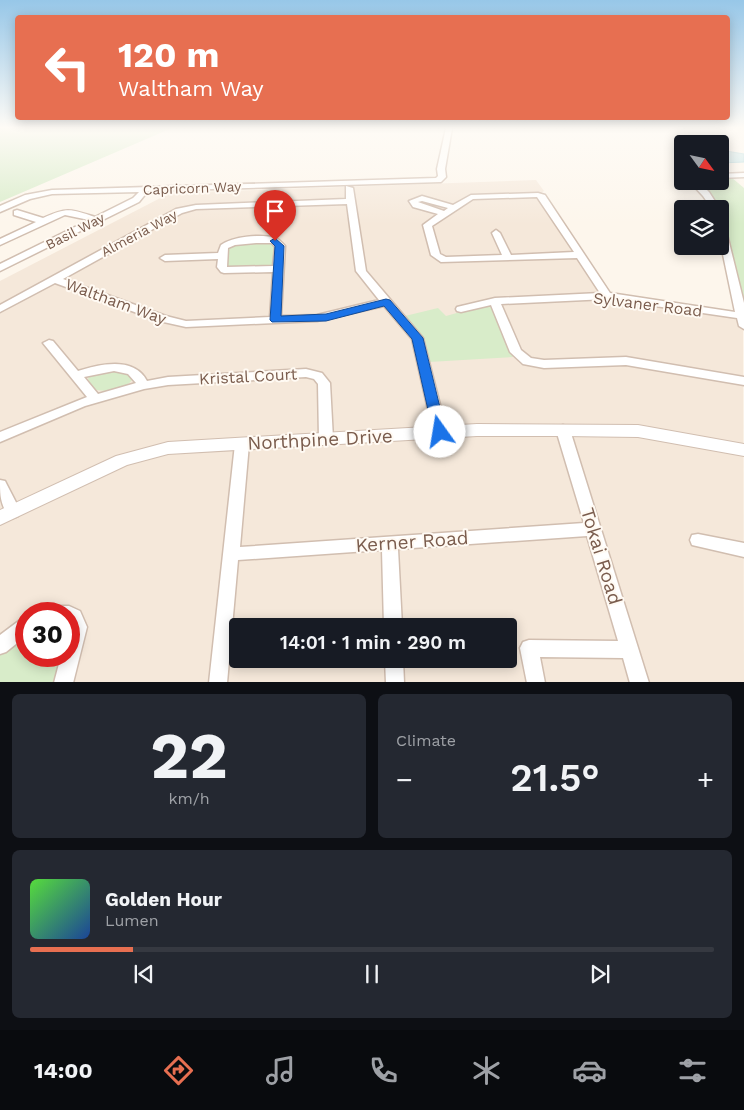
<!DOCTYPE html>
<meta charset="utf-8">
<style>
:root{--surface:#171b24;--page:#242831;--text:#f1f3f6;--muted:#9ea1a6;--line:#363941;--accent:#e76f51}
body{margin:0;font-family:"Work Sans",sans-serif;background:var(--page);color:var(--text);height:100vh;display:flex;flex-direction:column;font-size:19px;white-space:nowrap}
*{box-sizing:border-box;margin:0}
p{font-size:16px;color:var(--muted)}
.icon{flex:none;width:28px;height:28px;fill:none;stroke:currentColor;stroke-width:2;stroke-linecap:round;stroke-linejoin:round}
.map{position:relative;height:682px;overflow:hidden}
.details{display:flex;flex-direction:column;gap:12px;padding:12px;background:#0d0f14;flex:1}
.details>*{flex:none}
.banner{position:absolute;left:15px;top:15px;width:715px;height:105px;border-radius:5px;box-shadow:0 2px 12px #0003;background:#e76f51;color:#fff;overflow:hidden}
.needle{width:32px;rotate:123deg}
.buttons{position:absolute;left:674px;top:135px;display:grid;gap:10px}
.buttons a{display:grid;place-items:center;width:55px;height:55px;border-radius:5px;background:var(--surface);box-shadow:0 2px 12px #0003;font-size:25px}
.speed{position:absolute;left:15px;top:602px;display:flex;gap:10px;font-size:25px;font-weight:700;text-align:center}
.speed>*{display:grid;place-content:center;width:65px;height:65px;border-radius:50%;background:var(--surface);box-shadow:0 2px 12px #0003;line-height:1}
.speed .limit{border:8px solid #d22;background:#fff;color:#111}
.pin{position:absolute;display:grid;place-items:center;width:42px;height:42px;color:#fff;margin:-51px -21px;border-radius:50% 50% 50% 0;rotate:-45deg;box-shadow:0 0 5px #0007}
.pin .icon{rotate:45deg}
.me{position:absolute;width:55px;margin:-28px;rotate:347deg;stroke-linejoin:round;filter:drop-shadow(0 0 4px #0008)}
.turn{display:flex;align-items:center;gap:18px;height:105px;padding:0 20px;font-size:22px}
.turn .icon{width:65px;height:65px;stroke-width:2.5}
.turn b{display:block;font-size:35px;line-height:42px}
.big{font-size:38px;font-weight:600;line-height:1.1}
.details .tile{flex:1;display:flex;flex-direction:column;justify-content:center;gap:8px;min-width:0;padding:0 18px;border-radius:8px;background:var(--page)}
.details .dial{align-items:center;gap:0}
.dial b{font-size:65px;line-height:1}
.song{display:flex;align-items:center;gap:15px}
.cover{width:60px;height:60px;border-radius:8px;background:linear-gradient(135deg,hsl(110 70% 55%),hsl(220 70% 35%))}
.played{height:5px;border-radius:2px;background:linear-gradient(90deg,var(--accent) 15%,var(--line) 15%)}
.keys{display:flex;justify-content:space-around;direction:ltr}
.heat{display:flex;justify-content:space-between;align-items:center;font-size:28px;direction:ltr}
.details .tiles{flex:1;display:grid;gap:12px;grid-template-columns:1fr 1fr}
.tile:last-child{grid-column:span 2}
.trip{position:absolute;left:229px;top:618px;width:288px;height:50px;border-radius:5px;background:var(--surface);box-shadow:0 2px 12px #0003;font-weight:600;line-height:50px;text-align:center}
.tab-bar{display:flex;height:80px;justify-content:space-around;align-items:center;background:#090b0e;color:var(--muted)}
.tab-bar .icon{width:35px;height:35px}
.tab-bar .current{color:var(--accent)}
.tab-bar b{font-size:22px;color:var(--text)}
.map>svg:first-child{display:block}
.residential{fill:#f5e8da;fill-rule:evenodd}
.green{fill:#d8ecc9}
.water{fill:#bfe3e8;stroke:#a5d3da}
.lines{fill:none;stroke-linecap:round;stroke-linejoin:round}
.minor-casing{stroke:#d1beb0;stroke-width:3}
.tertiary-casing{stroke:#d1beb0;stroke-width:2}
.minor{fill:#fff;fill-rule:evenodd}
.tertiary{fill:#fff;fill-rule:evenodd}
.route{fill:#1a73e8;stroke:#114b97}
.labels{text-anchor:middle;stroke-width:4;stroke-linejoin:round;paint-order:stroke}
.far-street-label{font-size:14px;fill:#7a5c4d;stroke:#fffaf3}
.street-label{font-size:16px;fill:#7a5c4d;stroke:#fffaf3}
.near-street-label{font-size:19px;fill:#7a5c4d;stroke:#fffaf3}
</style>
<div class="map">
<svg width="744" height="683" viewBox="0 0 744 683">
<rect width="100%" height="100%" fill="#fdf6ec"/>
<path class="residential" d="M 536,180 L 544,191 L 538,195 L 606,296 L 743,316 L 744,682 L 0,683 L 0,281 L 170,193 ZM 26,614 L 69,614 L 69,656 L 26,656 ZM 238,626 L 508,626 L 508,659 L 238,659 Z"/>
<path class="green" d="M 0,128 L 172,128 L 0,202 Z
M 731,177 L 744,188 L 744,306 L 723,215 L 712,197 L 697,181 L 720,181 L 720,178 Z
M 267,242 L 273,243 L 275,246 L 274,264 L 272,266 L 226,266 L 229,248 L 232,245 Z
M 485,305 L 494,309 L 513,357 L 429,362 L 421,336 L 405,316 L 438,308 L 446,316 Z
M 108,371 L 118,371 L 130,376 L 132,380 C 125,390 104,393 93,389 L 88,379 L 89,377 Z
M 26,633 L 26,656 L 63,656 L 56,682 L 0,683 L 0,654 Z"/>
<path class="water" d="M 720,150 L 744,154 L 744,162 L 720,163 Z"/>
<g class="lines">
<g class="minor-casing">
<path id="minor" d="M 446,128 L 452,128 L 445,169 L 446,177 L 441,182 L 148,191 L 139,202 L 0,271 L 0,264 L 89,220 L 65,215 L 0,245 L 0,239 L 36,222 L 14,215 L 14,211 L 17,210 L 43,218 C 68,207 70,209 95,217 L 133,198 L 139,192 L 52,194 L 30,199 L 0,212 L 0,206 L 25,195 L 52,190 L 436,178 L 438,176 L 437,169 Z
M 744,173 L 744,177 L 720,178 L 720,174 Z
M 689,181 L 698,181 L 709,192 L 720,209 L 712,209 L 703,196 Z
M 346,186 L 353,188 L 366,271 L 423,338 L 447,432 L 445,435 L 435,435 L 433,432 L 412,339 L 384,306 L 317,321 L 186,327 L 159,321 L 55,283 L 0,312 L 0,305 L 176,209 L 196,205 L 346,199 ZM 347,204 L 356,271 L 379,300 L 317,315 L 281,316 L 285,246 C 282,243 280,240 276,238 C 261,234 233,236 221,245 L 218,253 L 165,255 L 160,258 L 165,261 L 218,259 L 217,267 L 221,272 L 224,273 L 273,272 L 270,317 L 186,321 L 166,316 L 63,279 L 182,213 L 196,209 ZM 256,243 L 272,243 L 275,247 L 273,266 L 227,267 L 228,248 L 235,245 Z
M 538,193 L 545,195 L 610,293 L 735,312 L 720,240 L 720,217 L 723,218 L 744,303 L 744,329 L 739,326 L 737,318 L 607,299 L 501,304 L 521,350 L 531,358 L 544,360 L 626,357 L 744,377 L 744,385 L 626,365 L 544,368 L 523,364 L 510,352 L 491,305 L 461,312 L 457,311 L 456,309 L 457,307 L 495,298 L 600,293 L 577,258 L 441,262 L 431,255 L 423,225 L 438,214 L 413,207 L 409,201 L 422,196 L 453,205 L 471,195 ZM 537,197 L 574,252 L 511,255 L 500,233 L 496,230 L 492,233 L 502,255 L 446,257 L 440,254 L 432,226 L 473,199 ZM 422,201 L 448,208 L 444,211 L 418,202 Z
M 49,340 L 53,341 L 78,371 C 100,364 134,356 147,381 L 168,377 L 306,369 L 322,373 L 330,383 L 333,439 L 331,442 L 321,442 L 319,439 L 318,384 L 314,379 L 306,377 L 168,385 L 144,389 L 85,406 L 0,442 L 0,432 L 87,397 L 43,343 ZM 114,371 L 128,374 L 136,383 L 98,394 L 84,377 Z
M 563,425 L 568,427 L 570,430 L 649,683 L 630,683 L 623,658 L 540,657 L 545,683 L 527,683 L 520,648 L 523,642 L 529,640 L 618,641 L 587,536 L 398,549 L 402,626 L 384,626 L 382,550 L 238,560 L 227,683 L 209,683 L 235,444 L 237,441 L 247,441 L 249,444 L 240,547 L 584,523 L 556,430 L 558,427 Z
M 0,480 L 5,481 L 7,485 L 21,512 L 18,516 L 13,518 L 8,516 C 0,502 0,495 0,480 Z
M 698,534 L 744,543 L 744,557 L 692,545 L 690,540 L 692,535 Z
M 52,606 L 69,606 L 80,611 L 87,627 L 73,683 L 54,683 L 61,656 L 69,656 L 69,614 L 43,614 L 46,609 Z
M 26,618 L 26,636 L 6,652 L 0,654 L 0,635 L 20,620 Z
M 385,659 L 403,659 L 404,683 L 386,683 Z"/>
</g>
<g class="tertiary-casing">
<path id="tertiary" d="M 477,424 L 638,425 L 744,444 L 744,456 L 638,437 L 563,436 L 477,436 L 168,454 L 127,465 L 0,525 L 0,510 L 116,456 L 168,442 Z"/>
</g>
<use href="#minor" class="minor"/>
<use href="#tertiary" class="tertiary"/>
</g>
<linearGradient id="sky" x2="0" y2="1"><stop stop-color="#97c7e8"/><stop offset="0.57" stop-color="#fefbf6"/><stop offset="1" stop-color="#fefbf6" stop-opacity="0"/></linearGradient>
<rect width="744" height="224" fill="url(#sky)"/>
<path class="route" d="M 275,238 L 284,246 L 281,316 L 326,314 L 386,299 L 390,300 L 423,338 L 446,432 L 444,435 L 435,435 L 433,432 L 412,339 L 384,306 L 326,321 L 272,322 L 270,320 L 275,246 L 270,241 Z"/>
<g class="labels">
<g class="far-street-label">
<text transform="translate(192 188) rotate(-2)" y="5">Capricorn Way</text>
<text transform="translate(75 231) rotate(-27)" y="5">Basil Way</text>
<text transform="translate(139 233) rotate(-28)" y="5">Almeria Way</text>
</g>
<g class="street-label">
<text transform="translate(116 301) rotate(20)" y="6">Waltham Way</text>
<text transform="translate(648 304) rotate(7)" y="6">Sylvaner Road</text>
<text transform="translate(248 376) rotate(-3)" y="6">Kristal Court</text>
</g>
<g class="near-street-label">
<text transform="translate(320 439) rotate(-3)" y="7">Northpine Drive</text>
<text transform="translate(412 541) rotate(-4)" y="7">Kerner Road</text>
<text transform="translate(602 556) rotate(73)" y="7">Tokai Road</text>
</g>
</g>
</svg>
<div class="buttons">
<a><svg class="needle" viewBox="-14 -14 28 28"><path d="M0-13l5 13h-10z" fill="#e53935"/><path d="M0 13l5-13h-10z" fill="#9ea1a6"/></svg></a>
<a><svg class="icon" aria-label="layers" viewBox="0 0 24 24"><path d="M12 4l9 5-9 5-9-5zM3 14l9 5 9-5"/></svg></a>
</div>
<div class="speed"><div class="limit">30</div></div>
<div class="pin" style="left:275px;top:241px;background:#d93025"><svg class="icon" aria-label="arrive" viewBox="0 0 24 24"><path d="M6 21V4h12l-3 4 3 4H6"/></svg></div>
<svg class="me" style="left:440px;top:432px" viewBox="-20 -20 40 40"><circle r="19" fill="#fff"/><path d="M0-13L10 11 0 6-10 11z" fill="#1a73e8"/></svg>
<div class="trip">14:01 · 1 min · 290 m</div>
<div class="banner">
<div class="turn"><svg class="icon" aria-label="left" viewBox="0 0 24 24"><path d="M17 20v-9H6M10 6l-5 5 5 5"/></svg><div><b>120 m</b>Waltham Way</div></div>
</div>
</div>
<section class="details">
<div class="tiles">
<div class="tile dial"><b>22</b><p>km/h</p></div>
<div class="tile"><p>Climate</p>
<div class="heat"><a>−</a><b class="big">21.5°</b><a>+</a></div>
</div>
<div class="tile">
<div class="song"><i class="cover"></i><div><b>Golden Hour</b><p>Lumen</p></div></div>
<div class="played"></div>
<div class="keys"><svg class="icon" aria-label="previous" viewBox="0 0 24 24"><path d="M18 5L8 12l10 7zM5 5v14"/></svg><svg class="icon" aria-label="pause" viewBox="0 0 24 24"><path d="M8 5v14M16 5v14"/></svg><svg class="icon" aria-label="next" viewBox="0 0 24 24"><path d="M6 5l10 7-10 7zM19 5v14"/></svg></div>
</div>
</div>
</section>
<nav class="tab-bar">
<b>14:00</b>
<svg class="icon current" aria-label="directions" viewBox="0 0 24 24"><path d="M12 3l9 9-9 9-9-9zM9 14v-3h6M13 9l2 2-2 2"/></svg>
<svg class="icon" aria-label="music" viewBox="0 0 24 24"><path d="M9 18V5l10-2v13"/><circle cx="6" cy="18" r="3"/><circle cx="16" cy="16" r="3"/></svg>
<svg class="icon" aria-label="phone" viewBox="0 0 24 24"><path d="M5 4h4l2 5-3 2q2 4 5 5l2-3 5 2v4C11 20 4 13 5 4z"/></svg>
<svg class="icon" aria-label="climate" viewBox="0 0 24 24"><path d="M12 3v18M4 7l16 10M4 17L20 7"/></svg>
<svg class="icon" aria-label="car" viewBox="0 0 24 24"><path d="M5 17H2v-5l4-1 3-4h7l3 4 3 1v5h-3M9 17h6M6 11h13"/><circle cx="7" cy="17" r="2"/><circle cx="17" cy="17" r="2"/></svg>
<svg class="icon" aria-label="filters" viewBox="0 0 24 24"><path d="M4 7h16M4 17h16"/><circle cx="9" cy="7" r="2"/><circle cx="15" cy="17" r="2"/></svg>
</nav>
